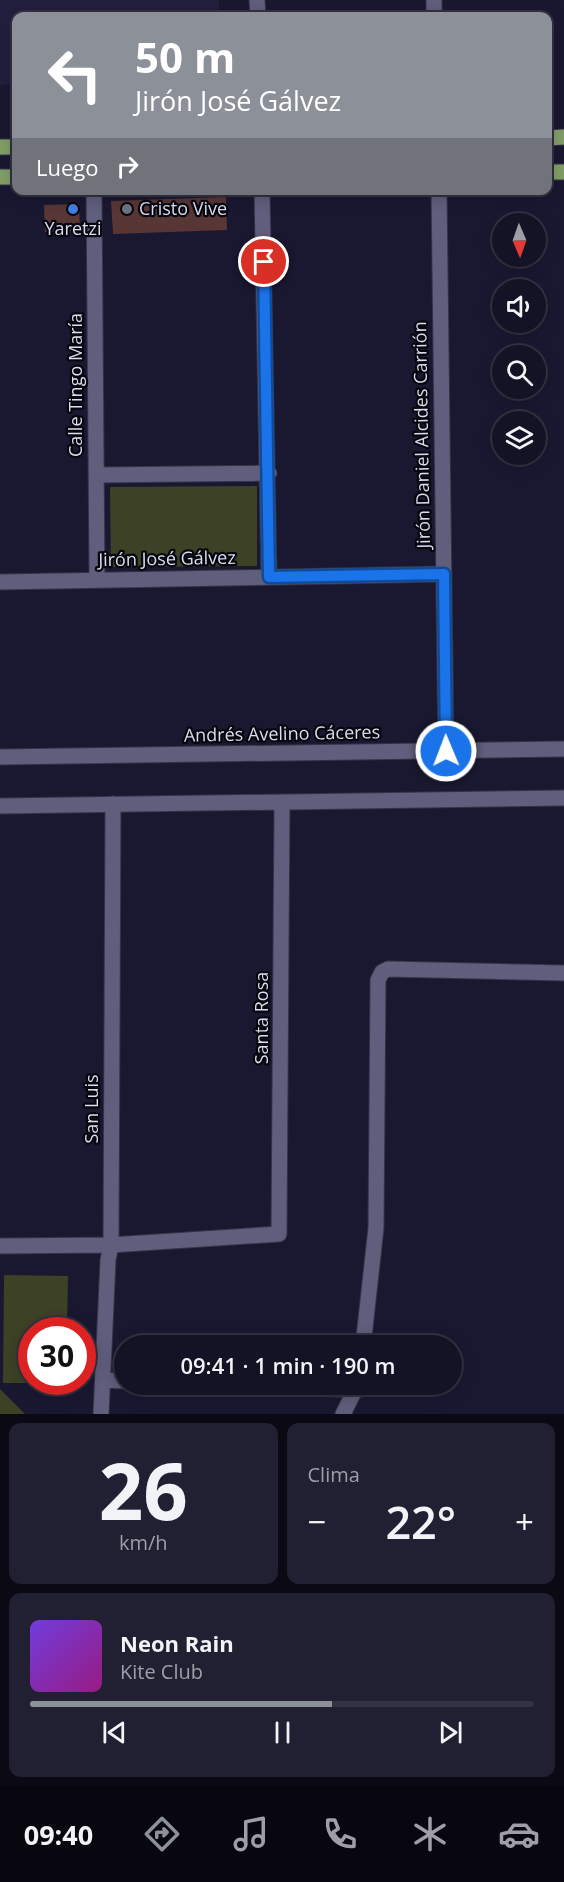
<!DOCTYPE html>
<html lang="es">
<meta charset="utf-8">
<style>
:root{--surface:#141225;--page:#212032;--text:#f1f3f6;--muted:#9d9ea7;--line:#333242;--accent:#8c9099}
body{margin:0;font-family:"Open Sans",sans-serif;background:var(--page);color:var(--text);height:100vh;display:flex;flex-direction:column;font-size:22px;white-space:nowrap}
*{box-sizing:border-box;margin:0}
p{font-size:20px;color:var(--muted)}
.icon{flex:none;width:33px;height:33px;fill:none;stroke:currentColor;stroke-width:2;stroke-linecap:round;stroke-linejoin:round}
.map{position:relative;height:1414px;overflow:hidden}
.details{display:flex;flex-direction:column;gap:9px;padding:9px;background:#0b0a14;flex:1}
.details>*{flex:none}
.top-card{position:absolute;left:12px;top:12px;width:540px;height:183px;border-radius:12px;box-shadow:0 3px 15px #0003,0 0 0 2px var(--line);background:#8c9099;color:#fff;overflow:hidden}
.needle{width:39px;rotate:178deg}
.fabs{position:absolute;left:492px;top:213px;display:grid;gap:12px}
.fabs a{display:grid;place-items:center;width:54px;height:54px;border-radius:50%;background:var(--surface);box-shadow:0 3px 15px #0003,0 0 0 2px var(--line);font-size:30px}
.speed{position:absolute;left:18px;top:1317px;display:flex;gap:12px;font-size:30px;font-weight:700;text-align:center}
.speed>*{display:grid;place-content:center;width:78px;height:78px;border-radius:50%;background:var(--surface);box-shadow:0 3px 15px #0003,0 0 0 2px var(--line);line-height:1}
.speed .limit{border:9px solid #d22;background:#fff;color:#111}
.pin{position:absolute;display:grid;place-items:center;width:51px;height:51px;color:#fff;margin:-26px;border:3px solid #fff;border-radius:50%;box-shadow:0 2px 6px #0007}
.me{position:absolute;width:66px;margin:-33px;rotate:359deg;stroke-linejoin:round;filter:drop-shadow(0 0 4px #0008)}
.turn{display:flex;align-items:center;gap:21px;height:126px;padding:0 24px;font-size:27px}
.turn .icon{width:78px;height:78px;stroke-width:2.5}
.turn b{display:block;font-size:42px;line-height:51px}
.then{display:flex;align-items:center;height:57px;padding:0 24px;background:#0003;gap:12px;font-size:22px}
.big{font-size:45px;font-weight:600;line-height:1.1}
.details .tile{flex:1;display:flex;flex-direction:column;justify-content:center;gap:9px;min-width:0;padding:0 21px;border-radius:12px;background:var(--page)}
.details .dial{align-items:center;gap:0}
.dial b{font-size:78px;line-height:1}
.song{display:flex;align-items:center;gap:18px}
.cover{width:72px;height:72px;border-radius:9px;background:linear-gradient(135deg,hsl(260 70% 55%),hsl(310 70% 35%))}
.played{height:6px;border-radius:3px;background:linear-gradient(90deg,var(--accent) 60%,var(--line) 60%)}
.keys{display:flex;justify-content:space-around;direction:ltr}
.heat{display:flex;justify-content:space-between;align-items:center;font-size:33px;direction:ltr}
.details .tiles{flex:1;display:grid;gap:9px;grid-template-columns:1fr 1fr}
.tile:last-child{grid-column:span 2}
.trip{position:absolute;left:114px;top:1335px;width:348px;height:60px;border-radius:30px;background:var(--surface);box-shadow:0 3px 15px #0003,0 0 0 2px var(--line);font-weight:600;line-height:60px;text-align:center}
.dock{display:flex;height:96px;justify-content:space-around;align-items:center;background:#08070f;color:var(--muted)}
.dock .icon{width:42px;height:42px}
.dock .selected{color:var(--accent)}
.dock b{font-size:27px;color:var(--text)}
.map>svg:first-child{display:block}
.built{fill:#221f3e}
.green{fill:#3d4125}
.building{fill:#573635}
.lines{fill:none;stroke-linecap:round;stroke-linejoin:round}
.minor-casing{stroke:#353447;stroke-width:17}
.primary-casing{stroke:#353447;stroke-width:17}
.minor{stroke:#5f5e7c;stroke-width:15}
.primary{stroke:#819e67;stroke-width:15}
.route-casing{stroke:#114b97;stroke-width:15}
.route{stroke:#1a73e8;stroke-width:10}
.shop-dot{fill:#3f7fe0;stroke:#06060f;stroke-width:2}
.worship-dot{fill:#6b7280;stroke:#06060f;stroke-width:2}
.labels{text-anchor:middle;stroke-width:4.5;stroke-linejoin:round;paint-order:stroke}
.poi-label{font-size:18px;fill:#dbdced;stroke:#06060f;text-anchor:start}
.street-label{font-size:18px;fill:#dbdced;stroke:#06060f}
</style>
<div class="map">
<svg width="564" height="1414" viewBox="0 0 564 1414">
<rect width="100%" height="100%" fill="#1a1831"/>
<path class="built" d="M 0,0 L 219,0 L 219,16 L 16,16 L 16,84 L 0,85 Z"/>
<path class="green" d="M 257,486 L 257,566 L 111,567 L 110,487 Z
M 4,1275 L 68,1276 L 67,1330 L 32,1330 L 32,1382 L 66,1383 L 3,1383 Z
M 0,1389 L 25,1414 L 0,1414 Z"/>
<path class="building" d="M 226,197 L 227,230 L 113,234 L 111,201 Z
M 79,204 L 80,231 L 45,232 L 44,205 Z"/>
<g class="lines">
<g class="minor-casing">
<path id="minor" d="M 257,0 L 258,16
M 434,0 L 434,16
M 94,190 L 97,580
M 262,190 L 269,577
M 439,190 L 446,751
M 96,475 L 269,473
M 0,582 L 444,574
M 0,757 L 564,749
M 0,806 L 564,798
M 0,1246 L 111,1245 L 279,1234 L 282,802
M 363,1346 L 376,1228 L 378,980 L 382,972 L 388,969 L 564,973
M 103,1380 L 124,1381
M 221,1384 L 358,1390
M 101,1414 L 108,1260 L 111,1245 L 113,804
M 343,1414 L 358,1384"/>
</g>
<g class="primary-casing">
<path id="primary" d="M 548,138 L 564,137
M 0,147 L 16,147
M 548,172 L 564,172
M 0,177 L 16,177"/>
</g>
<use href="#minor" class="minor"/>
<use href="#primary" class="primary"/>
</g>
<g class="lines">
<g class="route-casing">
<path id="route" d="M 264,262 L 269,577 L 444,574 L 446,751"/>
</g>
<use href="#route" class="route"/>
</g>
<circle class="shop-dot" cx="73" cy="209" r="6"/>
<circle class="worship-dot" cx="127" cy="209" r="6"/>
<g class="labels">
<g class="poi-label">
<text x="139" y="215">Cristo Vive</text>
<text x="73" y="235" text-anchor="middle">Yaretzi</text>
</g>
<g class="street-label">
<text transform="translate(76 385) rotate(-90)" y="6">Calle Tingo María</text>
<text transform="translate(422 435) rotate(-91)" y="6">Jirón Daniel Alcides Carrión</text>
<text transform="translate(167 559) rotate(-1)" y="6">Jirón José Gálvez</text>
<text transform="translate(282 734) rotate(-1)" y="6">Andrés Avelino Cáceres</text>
<text transform="translate(262 1018) rotate(-90)" y="6">Santa Rosa</text>
<text transform="translate(92 1109) rotate(-90)" y="6">San Luis</text>
</g>
</g>
</svg>
<div class="fabs">
<a><svg class="needle" viewBox="-14 -14 28 28"><path d="M0-13l5 13h-10z" fill="#e53935"/><path d="M0 13l5-13h-10z" fill="#9d9ea7"/></svg></a>
<a><svg class="icon" aria-label="sound" viewBox="0 0 24 24"><path d="M4 9h4l5-4v14l-5-4H4zM17 9q2 3 0 6"/></svg></a>
<a><svg class="icon" aria-label="search" viewBox="0 0 24 24"><circle cx="10" cy="10" r="6"/><path d="M15 15l6 6"/></svg></a>
<a><svg class="icon" aria-label="layers" viewBox="0 0 24 24"><path d="M12 4l9 5-9 5-9-5zM3 14l9 5 9-5"/></svg></a>
</div>
<div class="speed"><div class="limit">30</div></div>
<div class="pin" style="left:264px;top:262px;background:#d93025"><svg class="icon" aria-label="arrive" viewBox="0 0 24 24"><path d="M6 21V4h12l-3 4 3 4H6"/></svg></div>
<svg class="me" style="left:446px;top:751px" viewBox="-20 -20 40 40"><circle r="17" fill="#1a73e8" stroke="#fff" stroke-width="3"/><path d="M0-11L8 9 0 5-8 9z" fill="#fff"/></svg>
<div class="trip">09:41 · 1 min · 190 m</div>
<div class="top-card">
<div class="turn"><svg class="icon" aria-label="left" viewBox="0 0 24 24"><path d="M17 20v-9H6M10 6l-5 5 5 5"/></svg><div><b>50 m</b>Jirón José Gálvez</div></div>
<div class="then">Luego<svg class="icon" aria-label="right" viewBox="0 0 24 24"><path d="M7 20v-9h11M14 6l5 5-5 5"/></svg></div>
</div>
</div>
<section class="details">
<div class="tiles">
<div class="tile dial"><b>26</b><p>km/h</p></div>
<div class="tile"><p>Clima</p>
<div class="heat"><a>−</a><b class="big">22°</b><a>+</a></div>
</div>
<div class="tile">
<div class="song"><i class="cover"></i><div><b>Neon Rain</b><p>Kite Club</p></div></div>
<div class="played"></div>
<div class="keys"><svg class="icon" aria-label="previous" viewBox="0 0 24 24"><path d="M18 5L8 12l10 7zM5 5v14"/></svg><svg class="icon" aria-label="pause" viewBox="0 0 24 24"><path d="M8 5v14M16 5v14"/></svg><svg class="icon" aria-label="next" viewBox="0 0 24 24"><path d="M6 5l10 7-10 7zM19 5v14"/></svg></div>
</div>
</div>
</section>
<nav class="dock">
<b>09:40</b>
<svg class="icon selected" aria-label="directions" viewBox="0 0 24 24"><path d="M12 3l9 9-9 9-9-9zM9 14v-3h6M13 9l2 2-2 2"/></svg>
<svg class="icon" aria-label="music" viewBox="0 0 24 24"><path d="M9 18V5l10-2v13"/><circle cx="6" cy="18" r="3"/><circle cx="16" cy="16" r="3"/></svg>
<svg class="icon" aria-label="phone" viewBox="0 0 24 24"><path d="M5 4h4l2 5-3 2q2 4 5 5l2-3 5 2v4C11 20 4 13 5 4z"/></svg>
<svg class="icon" aria-label="climate" viewBox="0 0 24 24"><path d="M12 3v18M4 7l16 10M4 17L20 7"/></svg>
<svg class="icon" aria-label="car" viewBox="0 0 24 24"><path d="M5 17H2v-5l4-1 3-4h7l3 4 3 1v5h-3M9 17h6M6 11h13"/><circle cx="7" cy="17" r="2"/><circle cx="17" cy="17" r="2"/></svg>
</nav>
